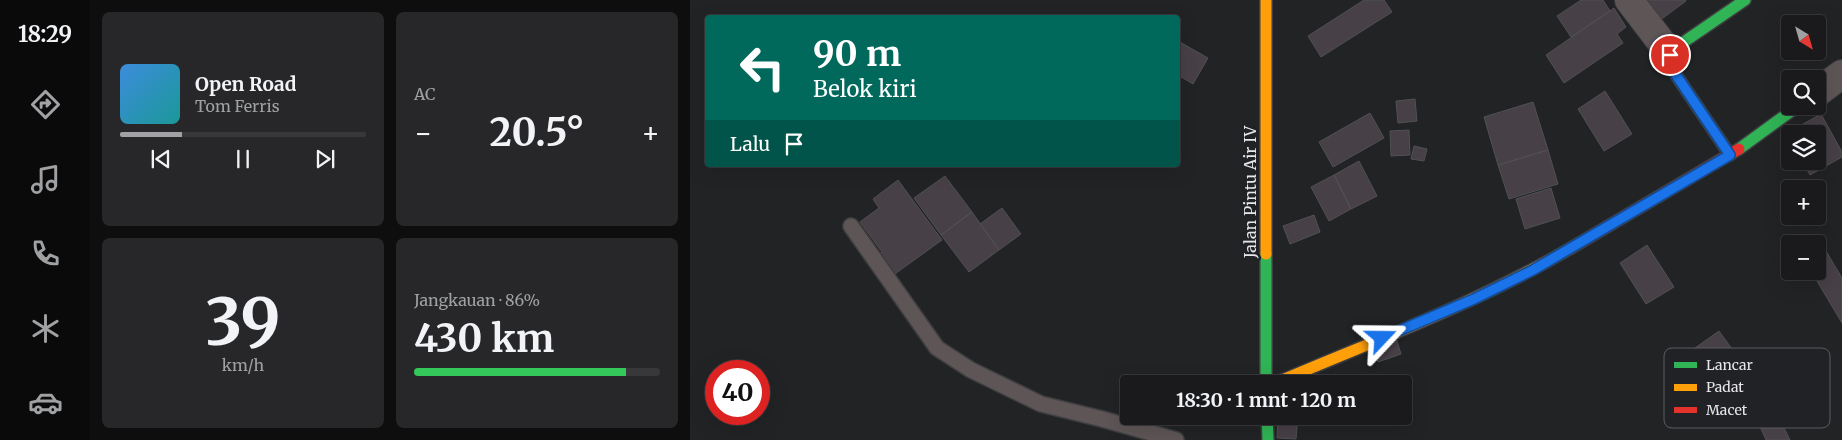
<!DOCTYPE html>
<html lang="id">
<meta charset="utf-8">
<style>
:root{--surface:#1a1a1c;--page:#272729;--text:#f1f3f6;--muted:#9fa1a3;--line:#38383b;--accent:#a2a2a6}
body{margin:0;font-family:Merriweather,serif;background:var(--page);color:var(--text);height:100vh;display:flex;flex-direction:column;font-size:19px;white-space:nowrap}
*{box-sizing:border-box;margin:0}
p{font-size:16px;color:var(--muted)}
.icon{flex:none;width:28px;height:28px;fill:none;stroke:currentColor;stroke-width:2;stroke-linecap:round;stroke-linejoin:round}
.map{position:relative;flex:1;overflow:hidden}
.panel{display:flex;flex-direction:column;gap:12px;padding:12px;background:#0e0e0f;width:600px}
.panel>*{flex:none}
.banner{position:absolute;left:15px;top:15px;width:475px;height:152px;border-radius:5px;box-shadow:0 5px 20px #0002,0 0 0 1px var(--line);background:#00695c;color:#fff;overflow:hidden}
.needle{width:32px;rotate:143deg}
.tools{position:absolute;left:1091px;top:15px;display:grid;gap:10px}
.tools a{display:grid;place-items:center;width:45px;height:45px;border-radius:5px;background:var(--surface);box-shadow:0 5px 20px #0002,0 0 0 1px var(--line);font-size:25px}
.speed{position:absolute;left:15px;top:360px;display:flex;gap:10px;font-size:25px;font-weight:700;text-align:center}
.speed>*{display:grid;place-content:center;width:65px;height:65px;border-radius:50%;background:var(--surface);box-shadow:0 5px 20px #0002,0 0 0 1px var(--line);line-height:1}
.speed .limit{border:8px solid #d22;background:#fff;color:#111}
.pin{position:absolute;display:grid;place-items:center;width:42px;height:42px;color:#fff;margin:-21px;border:2px solid #fff;border-radius:50%;box-shadow:0 1px 5px #0007}
.me{position:absolute;width:55px;margin:-28px;rotate:67deg;stroke-linejoin:round;filter:drop-shadow(0 0 4px #0008)}
.turn{display:flex;align-items:center;gap:18px;height:105px;padding:0 25px;font-size:22px}
.turn .icon{width:65px;height:65px;stroke-width:2.5}
.turn b{display:block;font-size:35px;line-height:42px}
.then{display:flex;align-items:center;height:48px;padding:0 25px;background:#0003;gap:10px;font-size:19px}
.big{font-size:38px;font-weight:700;line-height:1.1}
.panel .widget{flex:1;display:flex;flex-direction:column;justify-content:center;gap:8px;min-width:0;padding:0 18px;border-radius:8px;background:var(--page)}
.panel .dial{align-items:center;gap:0}
.dial b{font-size:65px;line-height:1}
.song{display:flex;align-items:center;gap:15px}
.cover{width:60px;height:60px;border-radius:8px;background:linear-gradient(135deg,hsl(210 70% 55%),hsl(180 70% 35%))}
.played{height:5px;border-radius:2px;background:linear-gradient(90deg,var(--accent) 25%,var(--line) 25%)}
.keys{display:flex;justify-content:space-around;direction:ltr}
.heat{display:flex;justify-content:space-between;align-items:center;font-size:28px;direction:ltr}
.charge{height:8px;border-radius:4px;background:linear-gradient(90deg,#34c759 86%,var(--line) 0)}
.panel .tiles{flex:1;display:grid;gap:12px;grid-template-columns:repeat(2,1fr)}
.trip{position:absolute;left:430px;top:375px;width:292px;height:50px;border-radius:5px;background:var(--surface);box-shadow:0 5px 20px #0002,0 0 0 1px var(--line);font-weight:700;line-height:50px;text-align:center}
main{display:flex;flex:1;min-height:0}
.tabs{display:flex;flex-direction:column;width:90px;justify-content:space-around;align-items:center;background:#0a0a0b;color:var(--muted)}
.tabs .icon{width:35px;height:35px}
.tabs .on{color:var(--accent)}
.tabs b{font-size:22px;color:var(--text)}
.map>svg:first-child{display:block}
.building{fill:#474047;stroke:#515052}
.lines{fill:none;stroke-linecap:round;stroke-linejoin:round}
.lane-casing{stroke:#3e3e40;stroke-width:18}
.street-casing{stroke:#3e3e40;stroke-width:30}
.fast-casing{stroke:#3e3e40;stroke-width:14}
.slow-casing{stroke:#3e3e40;stroke-width:14}
.jam-casing{stroke:#3e3e40;stroke-width:14}
.lane{stroke:#5e5656;stroke-width:15}
.street{stroke:#5e5656;stroke-width:28}
.fast{stroke:#30b455;stroke-width:11}
.slow{stroke:#ff9f0a;stroke-width:11}
.jam{stroke:#e5322d;stroke-width:11}
.route-casing{stroke:#114b97;stroke-width:12}
.route{stroke:#1a73e8;stroke-width:9}
.labels{text-anchor:middle;stroke-width:5;stroke-linejoin:round;paint-order:stroke}
.street-label{font-size:16px;fill:#e7e7eb;stroke:#212226}
.key{fill:#212226;stroke:#5c5d61;stroke-width:1}
.key-label{font-size:14px;fill:#e7e7eb}
</style>
<main>
<nav class="tabs">
<b>18:29</b>
<svg class="icon on" aria-label="directions" viewBox="0 0 24 24"><path d="M12 3l9 9-9 9-9-9zM9 14v-3h6M13 9l2 2-2 2"/></svg>
<svg class="icon" aria-label="music" viewBox="0 0 24 24"><path d="M9 18V5l10-2v13"/><circle cx="6" cy="18" r="3"/><circle cx="16" cy="16" r="3"/></svg>
<svg class="icon" aria-label="phone" viewBox="0 0 24 24"><path d="M5 4h4l2 5-3 2q2 4 5 5l2-3 5 2v4C11 20 4 13 5 4z"/></svg>
<svg class="icon" aria-label="climate" viewBox="0 0 24 24"><path d="M12 3v18M4 7l16 10M4 17L20 7"/></svg>
<svg class="icon" aria-label="car" viewBox="0 0 24 24"><path d="M5 17H2v-5l4-1 3-4h7l3 4 3 1v5h-3M9 17h6M6 11h13"/><circle cx="7" cy="17" r="2"/><circle cx="17" cy="17" r="2"/></svg>
</nav>
<section class="panel">
<div class="tiles">
<div class="widget">
<div class="song"><i class="cover"></i><div><b>Open Road</b><p>Tom Ferris</p></div></div>
<div class="played"></div>
<div class="keys"><svg class="icon" aria-label="previous" viewBox="0 0 24 24"><path d="M18 5L8 12l10 7zM5 5v14"/></svg><svg class="icon" aria-label="pause" viewBox="0 0 24 24"><path d="M8 5v14M16 5v14"/></svg><svg class="icon" aria-label="next" viewBox="0 0 24 24"><path d="M6 5l10 7-10 7zM19 5v14"/></svg></div>
</div>
<div class="widget"><p>AC</p>
<div class="heat"><a>−</a><b class="big">20.5°</b><a>+</a></div>
</div>
<div class="widget dial"><b>39</b><p>km/h</p></div>
<div class="widget"><p>Jangkauan · 86%</p><b class="big">430 km</b><div class="charge"></div></div>
</div>
</section>
<div class="map">
<svg width="1152" height="440" viewBox="0 0 1152 440">
<rect width="100%" height="100%" fill="#222325"/>
<path class="building" d="M 674,0 L 694,0 L 702,12 L 631,57 L 618,36 Z
M 891,0 L 913,0 L 920,11 L 881,37 L 867,16 Z
M 943,0 L 995,0 L 996,1 L 962,26 Z
M 924,8 L 936,27 L 927,34 L 933,43 L 874,83 L 856,55 Z
M 488,41 L 518,58 L 503,84 L 488,75 Z
M 915,91 L 942,134 L 914,151 L 888,109 Z
M 725,99 L 727,121 L 708,123 L 706,101 Z
M 843,102 L 858,150 L 808,165 L 794,117 Z
M 680,113 L 694,138 L 643,167 L 629,142 Z
M 1131,114 L 1152,152 L 1152,157 L 1120,175 L 1112,161 L 1128,161 L 1128,134 L 1100,134 L 1100,139 L 1097,133 Z
M 719,130 L 720,155 L 701,156 L 700,131 Z
M 724,146 L 737,149 L 734,161 L 721,159 Z
M 858,150 L 868,184 L 819,199 L 808,165 Z
M 669,161 L 687,196 L 661,209 L 644,175 Z
M 644,175 L 661,209 L 639,221 L 621,187 Z
M 255,176 L 282,212 L 251,235 L 224,198 Z
M 208,180 L 252,240 L 202,276 L 187,256 L 192,252 L 170,222 L 189,208 L 183,199 Z
M 861,188 L 870,218 L 835,229 L 826,199 Z
M 312,208 L 331,234 L 309,250 L 290,224 Z
M 282,212 L 309,250 L 279,272 L 251,235 Z
M 624,215 L 630,232 L 600,244 L 593,226 Z
M 957,245 L 984,287 L 956,304 L 930,263 Z
M 1136,251 L 1152,278 L 1152,323 L 1121,271 L 1128,271 L 1128,256 Z
M 1029,331 L 1060,374 L 1029,397 L 998,353 Z
M 706,338 L 711,354 L 688,362 L 683,346 Z
M 1089,376 L 1109,421 L 1094,428 L 1100,440 L 1076,440 L 1055,392 Z
M 588,416 L 608,416 L 606,439 L 587,438 Z"/>
<g class="lines">
<g class="lane-casing">
<path id="lane" d="M 161,226 L 247,348 L 281,370 L 351,404 L 412,419 L 486,440"/>
</g>
<g class="street-casing">
<path id="street" d="M 939,0 L 981,55
M 1128,92 L 1152,74"/>
</g>
<g class="fast-casing">
<path id="fast" d="M 1049,149 L 1108,106
M 1040,155 L 980,66 L 981,57 L 985,48 L 1055,0
M 576,254 L 576,384
M 577,416 L 578,440"/>
</g>
<g class="slow-casing">
<path id="slow" d="M 576,0 L 576,254
M 583,384 C 684,341 787,303 881,248"/>
</g>
<g class="jam-casing">
<path id="jam" d="M 881,248 L 1049,149"/>
</g>
<use href="#lane" class="lane"/>
<use href="#street" class="street"/>
<use href="#fast" class="fast"/>
<use href="#slow" class="slow"/>
<use href="#jam" class="jam"/>
</g>
<g class="lines">
<g class="route-casing">
<path id="route" d="M 692,338 L 784,299 L 843,270 L 1040,155 L 980,66 L 980,55"/>
</g>
<use href="#route" class="route"/>
</g>
<g class="labels">
<g class="street-label">
<text transform="translate(560 192) rotate(-90)" y="6">Jalan Pintu Air IV</text>
</g>
</g>
<rect x="974" y="348" width="166" height="80" rx="8" class="key"/>
<rect x="984" y="362" width="23" height="6" fill="#30b455"/>
<rect x="984" y="384" width="23" height="7" fill="#ff9f0a"/>
<rect x="984" y="407" width="23" height="6" fill="#e5322d"/>
<g class="key-label">
<text x="1016" y="370">Lancar</text>
<text x="1016" y="392">Padat</text>
<text x="1016" y="415">Macet</text>
</g>
</svg>
<div class="tools">
<a><svg class="needle" viewBox="-14 -14 28 28"><path d="M0-13l5 13h-10z" fill="#e53935"/><path d="M0 13l5-13h-10z" fill="#9fa1a3"/></svg></a>
<a><svg class="icon" aria-label="search" viewBox="0 0 24 24"><circle cx="10" cy="10" r="6"/><path d="M15 15l6 6"/></svg></a>
<a><svg class="icon" aria-label="layers" viewBox="0 0 24 24"><path d="M12 4l9 5-9 5-9-5zM3 14l9 5 9-5"/></svg></a>
<a>+</a>
<a>−</a>
</div>
<div class="speed"><div class="limit">40</div></div>
<div class="pin" style="left:980px;top:55px;background:#d93025"><svg class="icon" aria-label="arrive" viewBox="0 0 24 24"><path d="M6 21V4h12l-3 4 3 4H6"/></svg></div>
<svg class="me" style="left:692px;top:338px" viewBox="-20 -20 40 40"><path d="M0-17L14 15 0 8-14 15z" fill="#1a73e8" stroke="#fff" stroke-width="4"/></svg>
<div class="trip">18:30 · 1 mnt · 120 m</div>
<div class="banner">
<div class="turn"><svg class="icon" aria-label="left" viewBox="0 0 24 24"><path d="M17 20v-9H6M10 6l-5 5 5 5"/></svg><div><b>90 m</b>Belok kiri</div></div>
<div class="then">Lalu<svg class="icon" aria-label="arrive" viewBox="0 0 24 24"><path d="M6 21V4h12l-3 4 3 4H6"/></svg></div>
</div>
</div>
</main>
